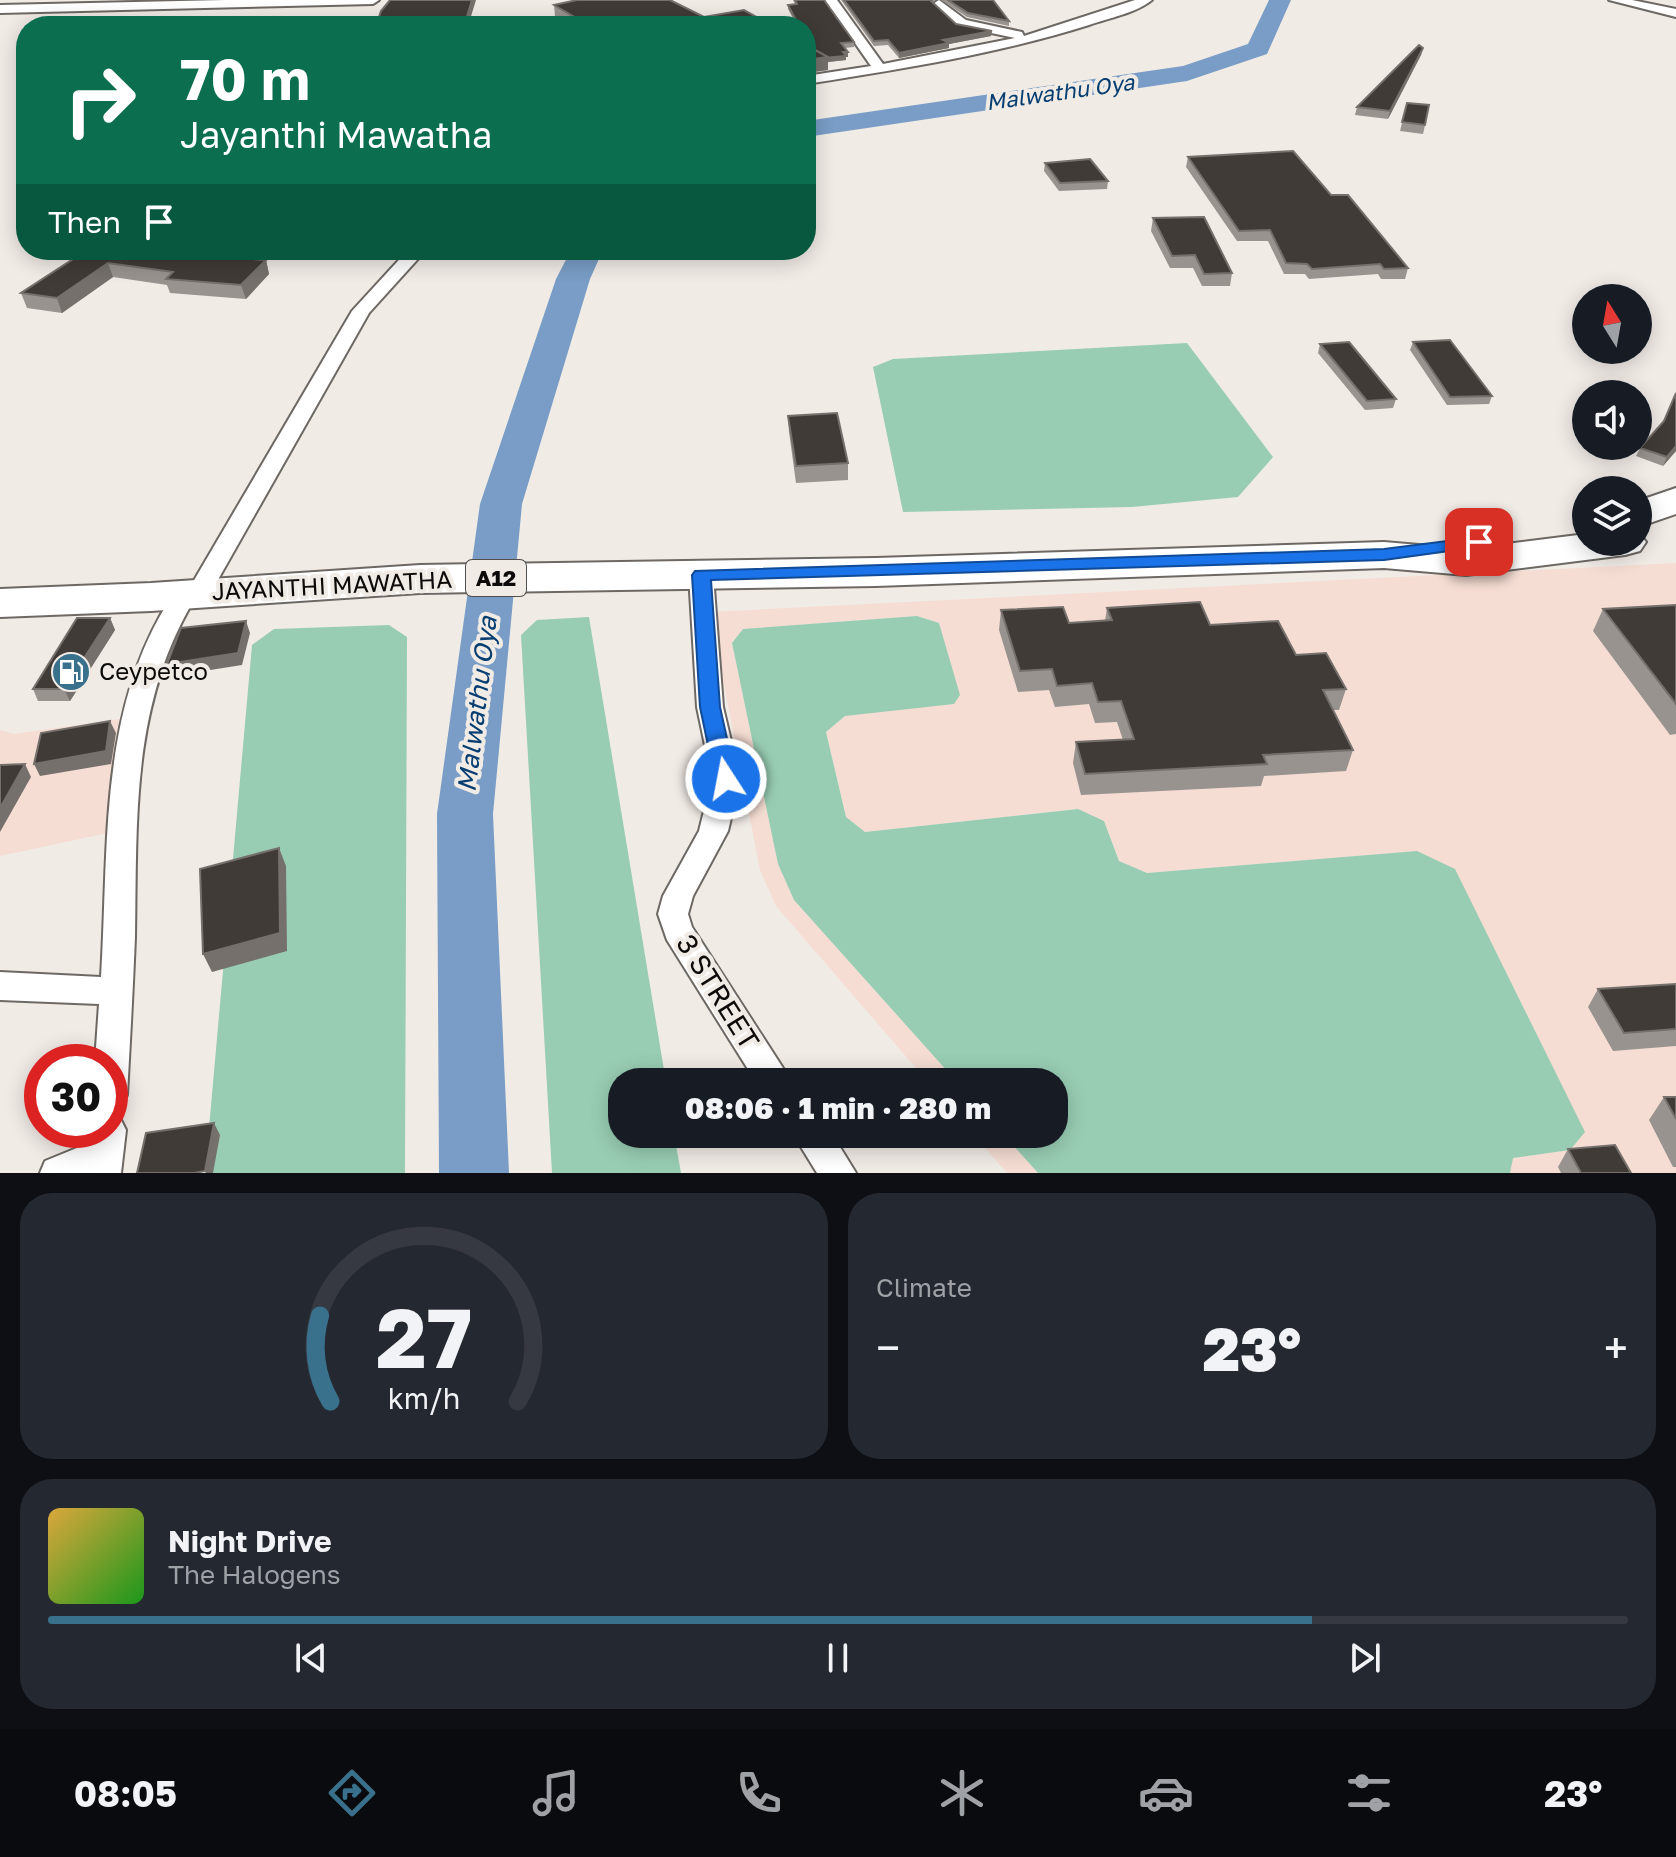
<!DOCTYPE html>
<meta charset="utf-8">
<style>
:root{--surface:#171b24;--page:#242831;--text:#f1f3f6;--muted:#9ea1a6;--line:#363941;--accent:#39708b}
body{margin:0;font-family:"Golos Text",sans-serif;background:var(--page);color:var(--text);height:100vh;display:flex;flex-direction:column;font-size:30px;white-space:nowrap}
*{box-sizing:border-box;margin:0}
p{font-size:26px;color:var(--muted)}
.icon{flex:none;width:44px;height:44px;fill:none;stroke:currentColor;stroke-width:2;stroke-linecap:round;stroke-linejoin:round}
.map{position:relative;height:1173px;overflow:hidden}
.side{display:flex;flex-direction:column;gap:20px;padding:20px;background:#0d0f14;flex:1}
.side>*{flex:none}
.hud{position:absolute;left:16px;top:16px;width:800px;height:244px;border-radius:32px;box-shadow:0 4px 20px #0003;background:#0b6e4f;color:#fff;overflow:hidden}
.needle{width:52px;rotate:349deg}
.controls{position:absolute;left:1572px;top:284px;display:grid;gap:16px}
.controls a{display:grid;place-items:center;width:80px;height:80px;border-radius:50%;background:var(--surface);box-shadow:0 4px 20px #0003;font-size:40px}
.speed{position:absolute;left:24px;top:1044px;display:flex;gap:16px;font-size:40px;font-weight:700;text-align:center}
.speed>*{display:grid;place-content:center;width:104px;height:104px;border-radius:50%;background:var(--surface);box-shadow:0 4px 20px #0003;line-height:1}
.speed .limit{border:12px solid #d22;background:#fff;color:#111}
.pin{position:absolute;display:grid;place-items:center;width:68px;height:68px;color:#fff;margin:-34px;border-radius:16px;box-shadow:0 4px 12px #0006}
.me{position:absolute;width:88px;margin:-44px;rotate:349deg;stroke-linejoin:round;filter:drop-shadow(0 0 6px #0008)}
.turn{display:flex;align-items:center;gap:28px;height:168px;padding:0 32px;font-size:36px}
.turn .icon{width:104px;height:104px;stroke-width:2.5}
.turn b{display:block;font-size:56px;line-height:68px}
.then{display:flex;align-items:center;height:76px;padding:0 32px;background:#0003;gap:16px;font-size:30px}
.big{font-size:60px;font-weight:800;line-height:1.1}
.side .widget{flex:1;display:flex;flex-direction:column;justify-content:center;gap:12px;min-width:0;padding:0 28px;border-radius:32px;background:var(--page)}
.side .dial{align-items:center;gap:0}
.dial svg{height:208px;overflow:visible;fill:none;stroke:var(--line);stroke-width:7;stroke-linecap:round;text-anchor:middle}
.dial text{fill:var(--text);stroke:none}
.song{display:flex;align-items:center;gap:24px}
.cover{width:96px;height:96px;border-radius:12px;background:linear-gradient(135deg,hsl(40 70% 55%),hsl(120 70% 35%))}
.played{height:8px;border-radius:4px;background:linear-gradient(90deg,var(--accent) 80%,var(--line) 80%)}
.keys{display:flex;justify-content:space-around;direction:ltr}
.heat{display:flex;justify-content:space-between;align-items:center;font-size:44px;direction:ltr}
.side .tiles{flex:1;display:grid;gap:20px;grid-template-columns:1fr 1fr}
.widget:last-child{grid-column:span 2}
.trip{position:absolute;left:608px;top:1068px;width:460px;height:80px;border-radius:32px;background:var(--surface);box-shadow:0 4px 20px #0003;font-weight:800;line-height:80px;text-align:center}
.menu{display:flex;height:128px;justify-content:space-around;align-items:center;background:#090b0e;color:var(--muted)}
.menu .icon{width:56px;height:56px}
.menu .on{color:var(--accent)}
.menu b{font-size:36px;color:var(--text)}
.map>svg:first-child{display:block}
.commercial{fill:#f5ddd3}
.green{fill:#98cdb3}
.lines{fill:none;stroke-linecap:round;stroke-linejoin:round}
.river{fill:#799dc6;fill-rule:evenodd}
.street-casing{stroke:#6d6863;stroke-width:4}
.highway-casing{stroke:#6d6863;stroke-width:4}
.street{fill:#fff;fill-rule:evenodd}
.highway{fill:#fff;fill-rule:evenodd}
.wall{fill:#98938e}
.shaded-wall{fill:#75706c}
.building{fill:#403b37;stroke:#75706c;stroke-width:2}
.route{fill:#1a73e8;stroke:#114b97;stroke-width:2}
.labels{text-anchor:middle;stroke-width:8;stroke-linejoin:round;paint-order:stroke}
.far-water-label{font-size:22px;font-style:italic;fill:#073e71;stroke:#f1ebe6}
.shield{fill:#f1ebe6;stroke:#514e4b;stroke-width:2}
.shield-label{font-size:22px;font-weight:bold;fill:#0d0b09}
.street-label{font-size:24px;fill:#0d0b09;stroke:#f1ebe6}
.poi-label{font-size:24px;fill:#0d0b09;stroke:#f1ebe6;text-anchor:start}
.water-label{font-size:26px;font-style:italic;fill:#073e71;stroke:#f1ebe6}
.near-street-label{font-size:28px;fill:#0d0b09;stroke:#f1ebe6}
</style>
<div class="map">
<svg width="1676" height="1173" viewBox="0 0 1676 1173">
<rect width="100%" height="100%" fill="#f1ebe6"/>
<path class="commercial" d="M 1676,563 L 1676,1173 L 1510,1173 L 1512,1158 L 1570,1150 L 1417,851 L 1147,873 L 1119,861 L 1104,821 L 1077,809 L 865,832 L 846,817 L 826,732 L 845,716 L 954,703 L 939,623 L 917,616 L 743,629 L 732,643 L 778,864 L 794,900 L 957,1082 L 928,1082 L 776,906 L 760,870 L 710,612 Z
M 134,717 L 122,830 L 0,856 L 0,730 L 14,734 Z
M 973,1134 L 1003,1134 L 1038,1173 L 1007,1173 Z"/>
<path class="green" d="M 1187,343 L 1273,457 L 1238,497 L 1132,507 L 903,512 L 873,367 L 893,359 Z
M 917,616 L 939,623 L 960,695 L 954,704 L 845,716 L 826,732 L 846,817 L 865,832 L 1078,809 L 1104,821 L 1119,861 L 1147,873 L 1417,851 L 1455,869 L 1585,1132 L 1570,1150 L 1513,1158 L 1510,1173 L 1038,1173 L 1003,1134 L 1054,1134 L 1054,1082 L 957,1082 L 794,900 L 778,864 L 732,643 L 743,629 Z
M 589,617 L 666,1082 L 622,1082 L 622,1134 L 674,1134 L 681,1173 L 552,1173 L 521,635 L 537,620 Z
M 389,625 L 407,637 L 405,1173 L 205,1173 L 252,645 L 274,629 Z"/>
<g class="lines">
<path class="river" d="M 1269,0 L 1291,0 L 1267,54 L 1187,81 L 806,137 L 806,121 L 1183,66 L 1248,44 Z
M 571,250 L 603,250 L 590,279 L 522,504 L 493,814 L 509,1173 L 439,1173 L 437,814 L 480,504 L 556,279 Z"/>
<g class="street-casing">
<path id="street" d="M 225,0 L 379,0 L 373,4 L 0,13 L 0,5 Z
M 825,0 L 837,0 L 883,64 L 1015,38 L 958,26 L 935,7 L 933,4 L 939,0 L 966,20 L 1022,32 L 1024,36 L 1135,0 L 1152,0 C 1136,13 1109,18 1089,25 C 997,54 901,69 806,84 L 806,76 L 871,66 Z
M 1609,0 L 1632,0 L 1676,9 L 1676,17 Z
M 408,250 L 426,250 L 369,313 L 207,599 L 189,599 L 186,594 L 352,311 Z
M 701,568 L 709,570 L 713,575 L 723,707 L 740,779 L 728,831 L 693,896 L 688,914 L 692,927 L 792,1082 L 756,1082 L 667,940 L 658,914 L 663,896 L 699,831 L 712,779 L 697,707 L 689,575 L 693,570 Z
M 179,597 L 188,599 L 191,605 C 131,710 137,820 135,937 C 133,989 130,1042 127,1095 L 122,1106 L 110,1111 L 110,1062 L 95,1062 L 99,1004 L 0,1000 L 0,972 L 101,977 C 109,848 98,712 170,599 Z
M 110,1114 L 120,1118 L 126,1130 L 121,1173 L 40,1173 L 45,1161 L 89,1143 L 90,1130 L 110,1130 Z
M 793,1134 L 832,1134 L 856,1173 L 817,1173 Z"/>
</g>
<g class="highway-casing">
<path id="highway" d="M 1676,488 L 1676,514 L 1638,527 L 1638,501 Z
M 1638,532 L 1646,542 L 1640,551 L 1625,555 L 1466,575 L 1384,568 L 876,586 L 420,593 L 151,611 L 0,617 L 0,589 L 151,583 L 420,565 L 876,558 L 1384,542 L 1466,549 L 1586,534 L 1586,542 L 1638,542 Z"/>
</g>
<use href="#street" class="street"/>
<use href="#highway" class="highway"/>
</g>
<path class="wall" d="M 793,0 L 824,0 L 854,42 L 854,47 L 845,48 L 848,57 L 846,57 L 846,60 L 828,62 L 828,70 L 806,73 L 806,45 L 808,46 L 806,42 L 806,26 L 797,26 L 788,9 L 788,5 L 795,4 Z
M 841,0 L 935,0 L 933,3 L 956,24 L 992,31 L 991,36 L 949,44 L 949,48 L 899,58 L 888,45 L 874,46 Z
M 941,0 L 993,0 L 1009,21 L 1009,26 L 967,17 Z
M 554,5 L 704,17 L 773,26 L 571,26 L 555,16 Z
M 1423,48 L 1421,55 L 1388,119 L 1355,115 L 1357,107 Z
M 1407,103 L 1425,125 L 1423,134 L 1400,131 Z
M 1188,157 L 1331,195 L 1408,268 L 1405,279 L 1381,279 L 1378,274 L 1309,279 L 1305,274 L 1284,274 L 1268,241 L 1237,241 L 1186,167 Z
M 1045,163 L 1108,181 L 1107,189 L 1059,191 L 1044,171 Z
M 1153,218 L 1232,273 L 1230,286 L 1202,286 L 1193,268 L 1170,268 L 1151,231 Z
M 87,250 L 175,253 L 266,260 L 269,274 L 246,299 L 170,293 L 167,285 L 113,277 L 62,313 L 27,308 L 21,293 Z
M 1413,342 L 1492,396 L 1489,404 L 1447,405 L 1410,350 Z
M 1320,344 L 1396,399 L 1393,408 L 1365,410 L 1318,353 Z
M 1676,393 L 1676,451 L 1663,466 L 1636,456 L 1640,448 L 1664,421 Z
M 788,416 L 848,463 L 848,480 L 796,483 L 789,432 Z
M 1676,605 L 1676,734 L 1670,735 L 1593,631 L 1603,609 Z
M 1107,608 L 1210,625 L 1296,655 L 1346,689 L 1339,710 L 1333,710 L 1353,750 L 1346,771 L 1264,776 L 1261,786 L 1081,795 L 1073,763 L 1076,742 L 1123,740 L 1117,722 L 1095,723 L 1089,704 L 1055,707 L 1049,690 L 1018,692 L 999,630 L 1001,610 L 1069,623 L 1105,621 Z
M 110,618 L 115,630 L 70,701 L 38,701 L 33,689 Z
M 1676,984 L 1676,1046 L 1613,1051 L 1588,1007 L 1598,989 Z
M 1664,1097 L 1676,1097 L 1676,1167 L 1673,1167 L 1649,1120 Z
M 1568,1149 L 1631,1173 L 1561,1173 L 1558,1167 Z"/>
<path class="shaded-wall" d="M 472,0 L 476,0 L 468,26 L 464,26 Z
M 992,31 L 991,36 L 949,44 L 949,48 L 899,58 L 899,53 L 943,40 Z
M 1423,48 L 1421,55 L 1388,119 L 1390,111 Z
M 848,52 L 848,57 L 846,57 L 846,60 L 828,62 L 828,70 L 806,73 L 806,60 Z
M 266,260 L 269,274 L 246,299 L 241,285 Z
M 108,263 L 113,277 L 62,313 L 57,298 Z
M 1676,446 L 1676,451 L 1663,466 L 1667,457 Z
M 110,618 L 115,630 L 70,701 L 64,689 Z
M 246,621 L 250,633 L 242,665 L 172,676 L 167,664 Z
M 110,721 L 116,733 L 111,764 L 40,776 L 34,764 Z
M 25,764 L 31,777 L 0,832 L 0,808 Z
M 279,848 L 286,866 L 287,951 L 212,972 L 203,954 Z
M 214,1123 L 220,1135 L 213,1173 L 206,1173 L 205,1171 Z"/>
<path class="building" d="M 390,0 L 472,0 L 464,26 L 376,26 L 381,11 Z
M 577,0 L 670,0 L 704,17 L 744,10 L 773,26 L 590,26 L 554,5 Z
M 795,0 L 824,0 L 854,42 L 841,43 L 848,52 L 843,52 L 846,56 L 823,58 L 828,57 L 811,48 L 806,38 L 806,26 L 799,26 L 788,5 L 797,4 Z
M 844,0 L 932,0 L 931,1 L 956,24 L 992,31 L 943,40 L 949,43 L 899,53 L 888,40 L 874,41 Z
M 948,0 L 993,0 L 1009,21 L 968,13 Z
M 806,45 L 828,57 L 806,60 Z
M 1419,45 L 1423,48 L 1390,111 L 1357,107 Z
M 1407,103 L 1429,105 L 1425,125 L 1402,122 Z
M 1293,151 L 1331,195 L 1348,195 L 1408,268 L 1384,269 L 1380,264 L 1312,269 L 1307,264 L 1286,263 L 1270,230 L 1239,231 L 1188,157 Z
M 1090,159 L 1108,181 L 1060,183 L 1045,163 Z
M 1204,217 L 1232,273 L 1204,274 L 1195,255 L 1172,256 L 1153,218 Z
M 87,250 L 170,250 L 170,253 L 266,260 L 241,285 L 166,279 L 173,272 L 108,263 L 57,298 L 21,293 Z
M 1450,340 L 1492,396 L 1450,397 L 1413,342 Z
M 1349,342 L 1396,399 L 1367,401 L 1320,344 Z
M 1676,393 L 1676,446 L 1667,457 L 1640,448 L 1664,421 Z
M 837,413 L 848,463 L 796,466 L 788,416 Z
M 1200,602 L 1210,625 L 1278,621 L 1296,655 L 1326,653 L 1346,689 L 1323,690 L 1353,750 L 1263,755 L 1267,764 L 1085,774 L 1076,742 L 1134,739 L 1121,701 L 1098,702 L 1092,683 L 1057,686 L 1052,669 L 1020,671 L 1001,610 L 1063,607 L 1069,623 L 1112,620 L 1107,608 Z
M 1676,605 L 1676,704 L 1603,609 Z
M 77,618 L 110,618 L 64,689 L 33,689 Z
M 246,621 L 238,653 L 167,664 L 181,628 Z
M 110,721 L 106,751 L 34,764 L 41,733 Z
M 25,764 L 0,808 L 0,765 Z
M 279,848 L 280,933 L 203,954 L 200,869 Z
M 1676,984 L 1676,1029 L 1624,1033 L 1598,989 Z
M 1664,1097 L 1676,1097 L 1676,1119 Z
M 214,1123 L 205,1171 L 194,1173 L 137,1173 L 146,1133 Z
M 1615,1145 L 1631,1173 L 1581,1173 L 1568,1149 Z"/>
<path class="route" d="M 1479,537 L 1485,538 L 1488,542 L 1485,546 L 1384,560 L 711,580 L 720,707 L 736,779 L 733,784 L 718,784 L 715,779 L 700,707 L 692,575 L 695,571 L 1384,549 Z"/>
<defs>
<g id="fuel-disc" transform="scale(2)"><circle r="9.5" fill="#39708b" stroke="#f1ebe6"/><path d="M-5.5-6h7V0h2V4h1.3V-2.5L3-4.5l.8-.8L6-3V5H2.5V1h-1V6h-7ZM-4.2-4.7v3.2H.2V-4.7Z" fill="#fff"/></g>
</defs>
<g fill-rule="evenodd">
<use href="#fuel-disc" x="71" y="672"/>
</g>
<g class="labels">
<g class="far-water-label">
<text transform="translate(1060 92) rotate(-8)" y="8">Malwathu Oya</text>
</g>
<rect class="shield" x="466" y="560" width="60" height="36" rx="6"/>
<g class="shield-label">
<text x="496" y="586">A12</text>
</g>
<g class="street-label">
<text transform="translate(332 586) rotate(-3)" y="8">JAYANTHI MAWATHA</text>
</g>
<g class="poi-label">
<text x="99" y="680">Ceypetco</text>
</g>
<g class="water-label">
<text transform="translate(477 704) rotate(-83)" y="9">Malwathu Oya</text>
</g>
<g class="near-street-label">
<text transform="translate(718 992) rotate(58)" y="10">3 STREET</text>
</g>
</g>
</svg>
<div class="controls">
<a><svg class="needle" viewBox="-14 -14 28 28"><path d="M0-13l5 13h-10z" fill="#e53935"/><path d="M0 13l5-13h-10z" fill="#9ea1a6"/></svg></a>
<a><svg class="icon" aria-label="sound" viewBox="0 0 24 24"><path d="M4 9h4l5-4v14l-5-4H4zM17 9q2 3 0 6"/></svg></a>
<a><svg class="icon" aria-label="layers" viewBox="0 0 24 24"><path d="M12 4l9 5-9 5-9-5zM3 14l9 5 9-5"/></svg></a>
</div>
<div class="speed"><div class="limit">30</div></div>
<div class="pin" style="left:1479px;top:542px;background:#d93025"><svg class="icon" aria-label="arrive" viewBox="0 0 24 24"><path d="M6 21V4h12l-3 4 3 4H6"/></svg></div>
<svg class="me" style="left:726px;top:779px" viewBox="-20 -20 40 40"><circle r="17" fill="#1a73e8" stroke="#fff" stroke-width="3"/><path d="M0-11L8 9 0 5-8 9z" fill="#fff"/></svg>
<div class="trip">08:06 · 1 min · 280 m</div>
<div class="hud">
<div class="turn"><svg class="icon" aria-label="right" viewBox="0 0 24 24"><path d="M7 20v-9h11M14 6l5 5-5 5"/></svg><div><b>70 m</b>Jayanthi Mawatha</div></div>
<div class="then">Then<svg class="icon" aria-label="arrive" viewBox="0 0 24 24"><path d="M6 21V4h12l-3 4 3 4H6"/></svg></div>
</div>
</div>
<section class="side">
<div class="tiles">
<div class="widget dial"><svg viewBox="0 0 100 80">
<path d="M14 69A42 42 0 1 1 86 69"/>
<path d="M14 69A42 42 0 0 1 10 36" stroke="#39708b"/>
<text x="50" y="56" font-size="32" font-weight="700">27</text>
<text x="50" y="72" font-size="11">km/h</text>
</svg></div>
<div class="widget"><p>Climate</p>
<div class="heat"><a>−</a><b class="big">23°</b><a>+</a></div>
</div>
<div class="widget">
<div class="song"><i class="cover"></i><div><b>Night Drive</b><p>The Halogens</p></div></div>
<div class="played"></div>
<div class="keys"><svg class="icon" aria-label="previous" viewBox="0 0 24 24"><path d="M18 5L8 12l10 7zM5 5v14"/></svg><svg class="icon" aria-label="pause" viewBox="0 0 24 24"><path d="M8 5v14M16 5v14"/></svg><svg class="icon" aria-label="next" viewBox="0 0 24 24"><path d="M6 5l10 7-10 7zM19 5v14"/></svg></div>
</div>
</div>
</section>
<nav class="menu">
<b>08:05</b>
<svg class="icon on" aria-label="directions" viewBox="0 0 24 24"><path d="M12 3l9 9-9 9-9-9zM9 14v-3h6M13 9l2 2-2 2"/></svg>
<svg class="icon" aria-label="music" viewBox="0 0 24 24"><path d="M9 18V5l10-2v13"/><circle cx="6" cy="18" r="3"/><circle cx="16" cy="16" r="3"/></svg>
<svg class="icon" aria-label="phone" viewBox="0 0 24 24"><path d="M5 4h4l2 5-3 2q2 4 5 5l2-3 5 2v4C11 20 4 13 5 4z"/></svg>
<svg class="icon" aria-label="climate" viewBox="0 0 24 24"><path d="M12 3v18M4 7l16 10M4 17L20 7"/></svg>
<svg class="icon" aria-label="car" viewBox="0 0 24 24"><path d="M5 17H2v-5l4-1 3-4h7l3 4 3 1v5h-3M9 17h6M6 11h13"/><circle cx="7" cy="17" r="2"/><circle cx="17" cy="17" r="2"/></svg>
<svg class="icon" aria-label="filters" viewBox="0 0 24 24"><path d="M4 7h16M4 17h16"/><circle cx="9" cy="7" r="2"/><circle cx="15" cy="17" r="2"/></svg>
<b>23°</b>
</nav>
